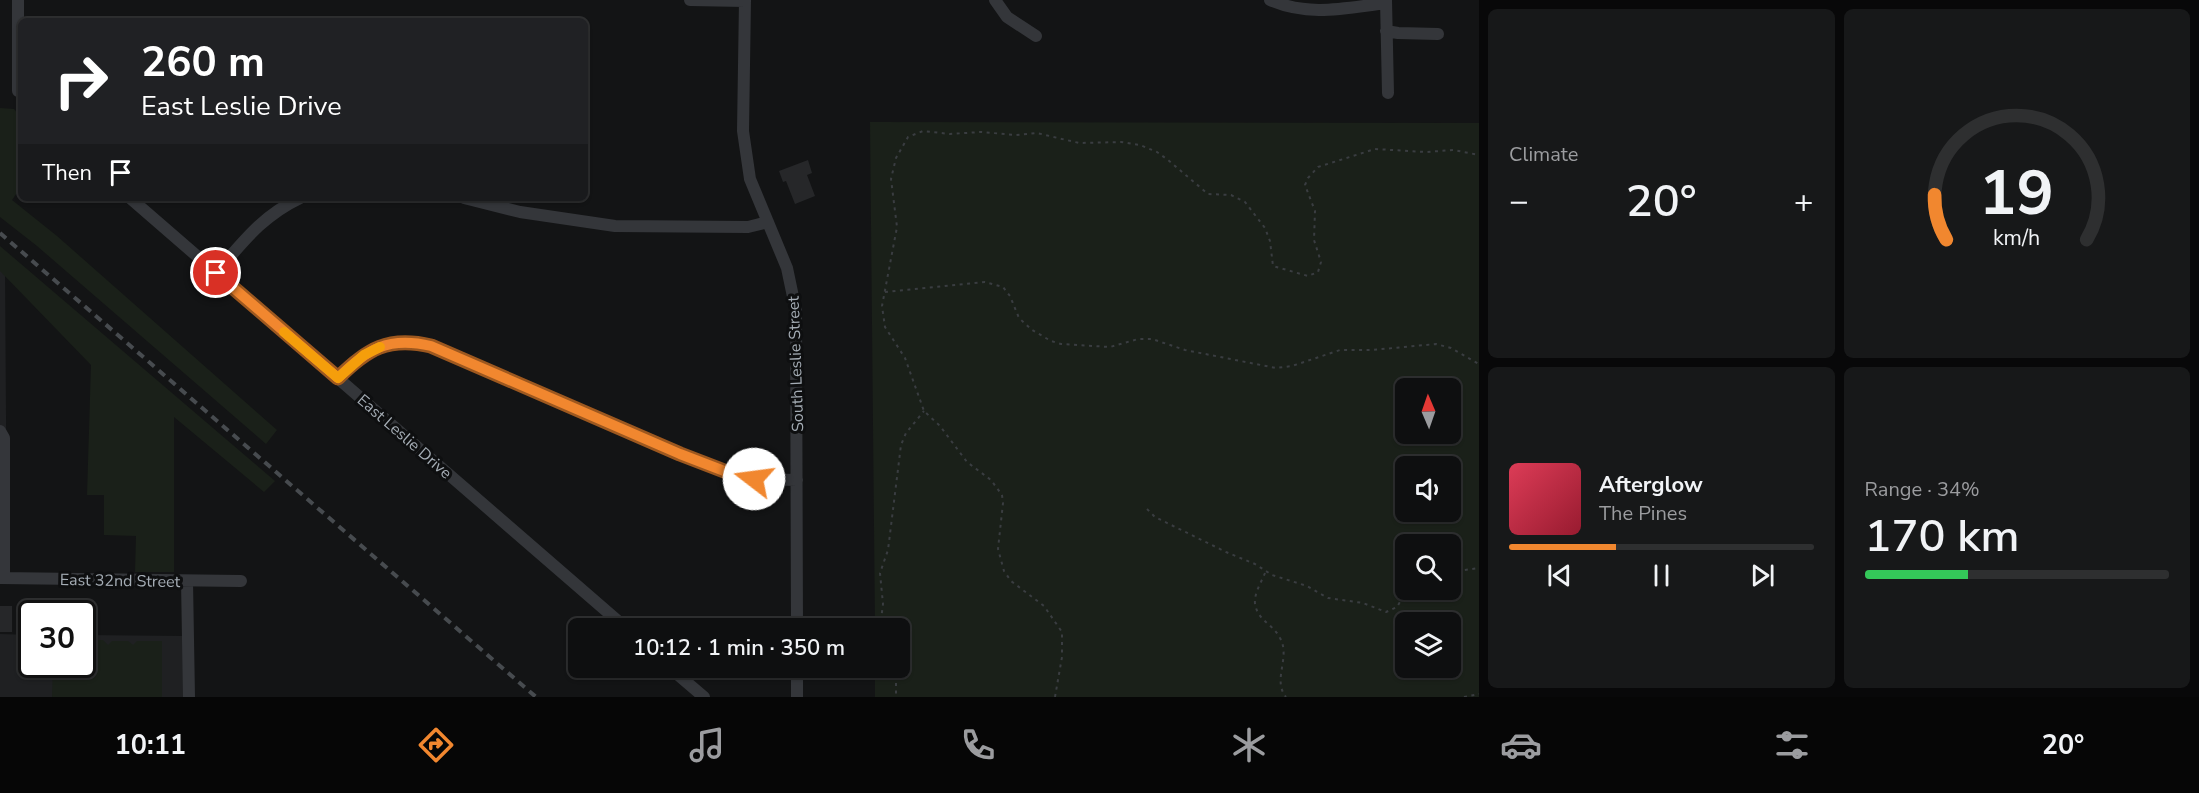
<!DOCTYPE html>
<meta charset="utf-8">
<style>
:root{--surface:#0e0f10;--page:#171819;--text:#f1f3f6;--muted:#9b9c9f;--line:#2e2f30;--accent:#f1872f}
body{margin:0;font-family:"Nunito Sans",sans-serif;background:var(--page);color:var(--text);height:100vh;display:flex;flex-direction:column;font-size:22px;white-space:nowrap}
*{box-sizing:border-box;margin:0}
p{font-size:20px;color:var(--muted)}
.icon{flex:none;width:33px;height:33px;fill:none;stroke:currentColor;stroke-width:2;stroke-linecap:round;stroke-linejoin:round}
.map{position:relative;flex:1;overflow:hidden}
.details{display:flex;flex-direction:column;gap:9px;padding:9px;background:#080809;width:720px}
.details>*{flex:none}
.hud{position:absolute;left:18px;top:18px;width:570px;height:183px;border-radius:9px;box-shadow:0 2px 4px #0004,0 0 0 2px var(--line);background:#202124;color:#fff;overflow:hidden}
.needle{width:39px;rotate:358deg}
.tools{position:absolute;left:1395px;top:378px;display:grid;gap:12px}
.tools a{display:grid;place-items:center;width:66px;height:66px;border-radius:9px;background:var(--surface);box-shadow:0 2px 4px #0004,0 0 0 2px var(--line);font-size:30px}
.speed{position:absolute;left:18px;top:600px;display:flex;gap:12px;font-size:30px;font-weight:700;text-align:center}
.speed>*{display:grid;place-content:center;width:78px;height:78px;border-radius:50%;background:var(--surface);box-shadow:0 2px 4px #0004,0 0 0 2px var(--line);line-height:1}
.speed .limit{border:3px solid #111;border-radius:9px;background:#fff;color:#111}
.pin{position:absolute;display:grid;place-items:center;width:51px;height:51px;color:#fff;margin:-26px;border:3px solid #fff;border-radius:50%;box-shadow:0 2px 6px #0007}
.me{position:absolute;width:66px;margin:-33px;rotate:285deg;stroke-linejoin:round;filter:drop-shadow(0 0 4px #0008)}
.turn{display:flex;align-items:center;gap:21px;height:126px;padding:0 24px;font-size:27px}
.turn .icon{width:78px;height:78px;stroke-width:2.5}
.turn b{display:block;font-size:42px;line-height:51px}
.then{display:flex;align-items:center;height:57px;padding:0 24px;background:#0003;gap:12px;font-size:22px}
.big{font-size:45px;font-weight:600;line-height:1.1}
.details .card{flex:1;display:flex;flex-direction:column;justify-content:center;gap:9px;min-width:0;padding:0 21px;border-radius:9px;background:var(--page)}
.details .dial{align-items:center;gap:0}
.dial svg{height:156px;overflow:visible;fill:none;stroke:var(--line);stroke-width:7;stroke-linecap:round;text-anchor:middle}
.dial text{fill:var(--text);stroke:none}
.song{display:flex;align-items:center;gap:18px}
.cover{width:72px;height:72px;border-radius:9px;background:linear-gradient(135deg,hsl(350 70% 55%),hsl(350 70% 35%))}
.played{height:6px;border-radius:3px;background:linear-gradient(90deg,var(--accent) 35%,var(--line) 35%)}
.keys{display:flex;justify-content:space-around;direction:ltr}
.heat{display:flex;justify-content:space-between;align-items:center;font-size:33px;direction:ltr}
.charge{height:9px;border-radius:4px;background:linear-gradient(90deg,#34c759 34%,var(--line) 0)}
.details .tiles{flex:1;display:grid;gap:9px;grid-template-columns:repeat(2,1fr)}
.trip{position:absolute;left:568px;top:618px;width:342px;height:60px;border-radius:9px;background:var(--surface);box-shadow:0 2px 4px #0004,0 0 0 2px var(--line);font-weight:600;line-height:60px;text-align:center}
.tab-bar{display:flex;height:96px;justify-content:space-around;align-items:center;background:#060606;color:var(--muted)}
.tab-bar .icon{width:42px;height:42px}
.tab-bar .current{color:var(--accent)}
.tab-bar b{font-size:27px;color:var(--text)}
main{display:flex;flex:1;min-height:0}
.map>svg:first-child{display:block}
.built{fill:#1f2022}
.green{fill:#1a2019;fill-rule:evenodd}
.building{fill:#262729}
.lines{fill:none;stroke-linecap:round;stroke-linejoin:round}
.path{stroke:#3a3d41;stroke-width:2;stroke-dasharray:3 4.5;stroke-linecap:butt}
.minor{stroke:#34363a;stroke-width:12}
.rail{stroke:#474b4f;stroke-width:4;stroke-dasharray:8 6;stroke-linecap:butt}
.route-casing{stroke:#9d581f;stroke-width:15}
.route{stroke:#f1872f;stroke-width:10}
.slow{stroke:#f59e0b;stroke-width:10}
.labels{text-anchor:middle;stroke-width:6;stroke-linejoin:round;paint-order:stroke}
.street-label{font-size:16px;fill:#a5adb5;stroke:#0e0f10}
</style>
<main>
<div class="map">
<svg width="1479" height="697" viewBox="0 0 1479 697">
<rect width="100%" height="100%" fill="#131415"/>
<path class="built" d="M 0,267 L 5,267 L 7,563 L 0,563 Z
M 0,634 L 31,635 L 32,664 L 82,664 L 83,635 L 185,636 L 185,697 L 0,697 Z"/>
<path class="green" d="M 0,108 L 14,109 L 21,117 L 21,187 L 12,200 L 57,236 L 277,430 L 266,444 L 37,246 L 0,217 Z
M 870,122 L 1479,123 L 1479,697 L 875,697 L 875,668 L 900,668 L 900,628 L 875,628 ZM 1406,388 L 1450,388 L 1450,434 L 1406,434 ZM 1406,466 L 1450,466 L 1450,512 L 1406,512 ZM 1406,544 L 1450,544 L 1450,590 L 1406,590 ZM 1406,622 L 1450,622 L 1450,668 L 1406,668 Z
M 0,246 L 275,481 L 264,492 L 174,417 L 174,572 L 135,572 L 136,536 L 104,535 L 104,495 L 87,495 L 91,365 L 0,271 Z
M 85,640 L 103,640 L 108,645 L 112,641 L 128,641 L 133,645 L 137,641 L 162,641 L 162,697 L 52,697 L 53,665 L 82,664 L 83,643 Z"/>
<path class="building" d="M 808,160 L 812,173 L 807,175 L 815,196 L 795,204 L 786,181 L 783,182 L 779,171 Z
M 0,606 L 12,606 L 12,632 L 0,632 Z"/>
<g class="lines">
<path class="path" d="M 885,292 L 985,282 L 1003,287 L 1010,296 L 1019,318 L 1032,330 L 1051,341 L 1061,344 L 1110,347 L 1138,339 L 1152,339 L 1185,350 L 1276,368 L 1292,366 L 1340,350 L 1372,350 L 1436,344 L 1451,348 L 1479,364
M 1147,509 L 1155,517 L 1226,552 L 1255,564 L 1272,575 L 1307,586 L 1328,598 L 1363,603 L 1386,612 L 1397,607 L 1407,590
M 1450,572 L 1479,568
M 1265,573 C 1261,583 1254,593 1255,604 C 1258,621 1273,624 1280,638 C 1291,657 1272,680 1286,697
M 880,628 L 883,604 L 880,573 L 888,550 L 901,445 L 906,433 L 924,411
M 896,668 L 896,697
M 1055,697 L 1062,657 L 1062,632 L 1044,606 L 1011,581 L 1004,571 L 998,549 L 1003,503 L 1002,495 L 991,480 L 967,462 L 940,426 L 924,411 L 905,358 L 885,327 L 882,306 L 897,227 L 891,179 L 896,158 L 908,137 L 923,131 L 950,134 L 981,132 L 1016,135 L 1037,133 L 1079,143 L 1121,142 L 1140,145 L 1157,152 L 1168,160 L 1208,194 L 1231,195 L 1245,202 L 1265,228 L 1270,241 L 1273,266 L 1308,276 L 1318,272 L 1321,262 L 1314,240 L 1315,211 L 1305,185 L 1308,178 L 1318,167 L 1375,149 L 1426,152 L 1454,150 L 1479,155
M 1464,697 L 1479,694"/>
<path class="minor" d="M 690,0 L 745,1
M 745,0 L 743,131 L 750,179 L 787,268 L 796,311 L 797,628
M 995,0 L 1007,17 L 1036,36
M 1270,0 C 1309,17 1345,8 1386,3
M 1386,0 L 1388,93
M 1386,31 L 1398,33 L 1438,34
M 18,91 L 18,0
M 130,198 L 626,628
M 464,198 L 520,212 L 615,226 L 748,227 L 768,222
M 216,273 C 243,242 262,216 300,198
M 338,378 C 377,339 399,334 452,354 L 680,454 L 732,474 L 754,479 L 797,480
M 0,431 L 4,438 L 4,578
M 0,578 L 241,581
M 187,581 L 189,697
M 670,668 L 704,697
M 797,668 L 797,697"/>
<path class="rail" d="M 0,233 L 536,697"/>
</g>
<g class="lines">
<g class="route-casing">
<path id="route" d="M 216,273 L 338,378 C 367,349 388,336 431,346 L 680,454 L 732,474 L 754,479"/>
</g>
<use href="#route" class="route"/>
<path class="slow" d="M 284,332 L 338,378 L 364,355 L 380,347"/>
</g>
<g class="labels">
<g class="street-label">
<text transform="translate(795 364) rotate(-92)" y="6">South Leslie Street</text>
<text transform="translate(405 436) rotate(41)" y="6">East Leslie Drive</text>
<text transform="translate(120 580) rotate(1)" y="6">East 32nd Street</text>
</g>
</g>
</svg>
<div class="tools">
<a><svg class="needle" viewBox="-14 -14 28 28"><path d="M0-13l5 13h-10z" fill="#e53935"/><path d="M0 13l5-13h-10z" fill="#9b9c9f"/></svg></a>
<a><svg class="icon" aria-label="sound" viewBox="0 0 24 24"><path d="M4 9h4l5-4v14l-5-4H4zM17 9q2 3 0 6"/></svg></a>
<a><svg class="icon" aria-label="search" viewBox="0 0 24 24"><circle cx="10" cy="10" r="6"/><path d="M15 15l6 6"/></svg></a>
<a><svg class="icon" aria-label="layers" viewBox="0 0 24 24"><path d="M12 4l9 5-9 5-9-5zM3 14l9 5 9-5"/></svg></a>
</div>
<div class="speed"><div class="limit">30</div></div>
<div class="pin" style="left:216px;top:273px;background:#d93025"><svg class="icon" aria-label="arrive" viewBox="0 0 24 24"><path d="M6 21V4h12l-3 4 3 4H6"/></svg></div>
<svg class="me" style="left:754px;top:479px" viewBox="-20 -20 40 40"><circle r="19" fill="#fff"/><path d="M0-13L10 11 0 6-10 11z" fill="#f1872f"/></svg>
<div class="trip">10:12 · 1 min · 350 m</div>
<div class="hud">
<div class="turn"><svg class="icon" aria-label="right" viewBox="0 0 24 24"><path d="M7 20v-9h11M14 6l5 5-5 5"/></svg><div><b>260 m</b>East Leslie Drive</div></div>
<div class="then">Then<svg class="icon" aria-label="arrive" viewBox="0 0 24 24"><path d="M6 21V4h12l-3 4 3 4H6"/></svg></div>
</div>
</div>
<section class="details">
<div class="tiles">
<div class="card"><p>Climate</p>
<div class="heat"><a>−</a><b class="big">20°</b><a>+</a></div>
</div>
<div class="card dial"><svg viewBox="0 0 100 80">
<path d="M14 69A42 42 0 1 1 86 69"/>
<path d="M14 69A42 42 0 0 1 8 46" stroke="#f1872f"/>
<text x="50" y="56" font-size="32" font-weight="700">19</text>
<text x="50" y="72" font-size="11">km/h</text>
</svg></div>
<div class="card">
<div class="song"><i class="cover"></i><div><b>Afterglow</b><p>The Pines</p></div></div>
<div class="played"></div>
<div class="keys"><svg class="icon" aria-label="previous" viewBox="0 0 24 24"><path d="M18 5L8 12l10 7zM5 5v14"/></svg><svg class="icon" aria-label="pause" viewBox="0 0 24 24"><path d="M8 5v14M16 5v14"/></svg><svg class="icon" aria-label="next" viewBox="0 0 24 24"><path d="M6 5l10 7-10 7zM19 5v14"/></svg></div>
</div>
<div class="card"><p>Range · 34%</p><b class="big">170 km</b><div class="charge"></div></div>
</div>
</section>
</main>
<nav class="tab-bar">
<b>10:11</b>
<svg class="icon current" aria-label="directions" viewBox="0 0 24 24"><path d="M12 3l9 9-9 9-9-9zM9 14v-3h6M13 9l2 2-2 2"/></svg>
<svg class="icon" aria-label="music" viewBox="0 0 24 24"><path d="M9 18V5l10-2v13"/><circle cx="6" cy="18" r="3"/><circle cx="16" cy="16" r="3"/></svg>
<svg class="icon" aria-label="phone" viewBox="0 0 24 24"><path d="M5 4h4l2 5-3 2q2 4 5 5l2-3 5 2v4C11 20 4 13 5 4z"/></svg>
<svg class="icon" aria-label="climate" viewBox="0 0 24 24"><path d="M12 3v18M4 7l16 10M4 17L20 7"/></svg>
<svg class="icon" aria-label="car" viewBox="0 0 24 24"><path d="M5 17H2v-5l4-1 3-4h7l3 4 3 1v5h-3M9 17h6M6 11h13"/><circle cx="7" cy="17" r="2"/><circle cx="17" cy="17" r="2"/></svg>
<svg class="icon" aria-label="filters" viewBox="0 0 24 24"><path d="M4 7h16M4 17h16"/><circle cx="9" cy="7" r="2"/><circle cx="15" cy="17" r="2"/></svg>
<b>20°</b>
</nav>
